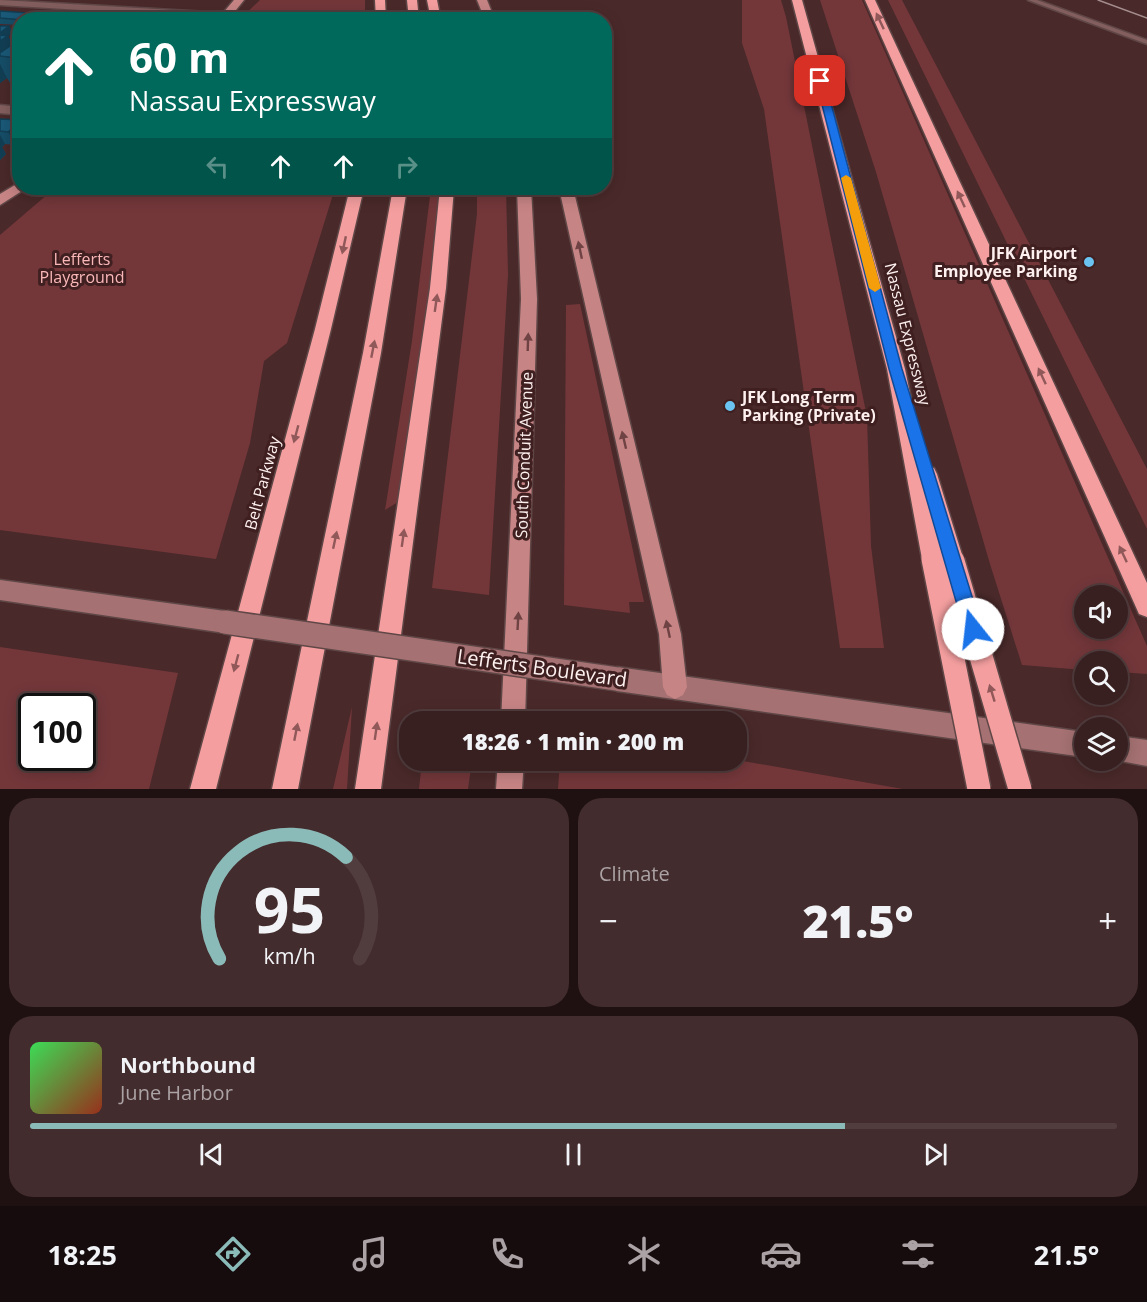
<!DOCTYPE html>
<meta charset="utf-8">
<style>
:root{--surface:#381f20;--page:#432c2d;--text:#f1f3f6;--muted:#aba2a5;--line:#523d3e;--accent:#8bbbb9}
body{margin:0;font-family:"Open Sans",sans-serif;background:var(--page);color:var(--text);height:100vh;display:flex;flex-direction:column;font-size:22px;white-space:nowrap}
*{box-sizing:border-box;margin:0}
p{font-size:20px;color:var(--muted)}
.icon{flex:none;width:33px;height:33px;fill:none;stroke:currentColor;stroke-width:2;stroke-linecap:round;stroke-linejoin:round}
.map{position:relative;height:789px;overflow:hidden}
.side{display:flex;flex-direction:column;gap:9px;padding:9px;background:#1f1112;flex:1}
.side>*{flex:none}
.banner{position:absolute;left:12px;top:12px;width:600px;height:183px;border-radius:24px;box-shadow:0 3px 15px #0003,0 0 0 2px var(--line);background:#00695c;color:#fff;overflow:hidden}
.buttons{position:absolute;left:1074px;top:585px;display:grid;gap:12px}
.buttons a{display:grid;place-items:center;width:54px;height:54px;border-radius:50%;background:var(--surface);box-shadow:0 3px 15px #0003,0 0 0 2px var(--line);font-size:30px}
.speed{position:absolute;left:18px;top:693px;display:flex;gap:12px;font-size:30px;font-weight:700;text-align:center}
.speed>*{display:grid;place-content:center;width:78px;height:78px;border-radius:50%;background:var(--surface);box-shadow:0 3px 15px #0003,0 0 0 2px var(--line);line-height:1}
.speed .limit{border:3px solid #111;border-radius:9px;background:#fff;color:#111}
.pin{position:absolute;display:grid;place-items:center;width:51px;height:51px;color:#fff;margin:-26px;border-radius:12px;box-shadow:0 3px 9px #0006}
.me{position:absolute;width:66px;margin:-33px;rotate:344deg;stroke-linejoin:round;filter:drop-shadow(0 0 4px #0008)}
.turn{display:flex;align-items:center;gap:21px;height:126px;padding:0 18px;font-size:27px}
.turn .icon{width:78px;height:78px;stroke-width:2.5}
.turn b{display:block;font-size:42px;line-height:51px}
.lanes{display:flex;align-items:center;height:57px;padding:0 18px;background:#0003;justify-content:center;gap:30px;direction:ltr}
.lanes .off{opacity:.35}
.big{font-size:45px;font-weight:800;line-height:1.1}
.side .tile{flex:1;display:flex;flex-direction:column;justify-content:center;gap:9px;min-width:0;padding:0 21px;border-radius:24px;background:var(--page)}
.side .dial{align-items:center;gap:0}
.dial svg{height:156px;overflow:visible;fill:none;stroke:var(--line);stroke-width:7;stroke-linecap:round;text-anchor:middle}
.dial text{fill:var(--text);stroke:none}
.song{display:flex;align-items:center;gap:18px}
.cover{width:72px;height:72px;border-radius:9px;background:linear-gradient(135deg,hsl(130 70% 55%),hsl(10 70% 35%))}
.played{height:6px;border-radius:3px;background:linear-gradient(90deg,var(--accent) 75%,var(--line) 75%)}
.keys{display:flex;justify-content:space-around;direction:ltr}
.heat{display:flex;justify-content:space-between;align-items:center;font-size:33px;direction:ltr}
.side .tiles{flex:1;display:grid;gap:9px;grid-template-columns:1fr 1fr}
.tile:last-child{grid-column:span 2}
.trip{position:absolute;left:399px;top:711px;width:348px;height:60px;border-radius:24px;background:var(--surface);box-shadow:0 3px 15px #0003,0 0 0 2px var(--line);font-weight:800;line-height:60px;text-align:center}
.menu{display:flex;height:96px;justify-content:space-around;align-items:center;background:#160c0d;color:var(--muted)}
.menu .icon{width:42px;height:42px}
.menu .selected{color:var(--accent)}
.menu b{font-size:27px;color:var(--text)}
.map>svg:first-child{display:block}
.green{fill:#73373a;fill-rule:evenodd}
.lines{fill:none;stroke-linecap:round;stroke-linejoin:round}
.lane-casing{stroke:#604747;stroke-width:3}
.street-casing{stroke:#604747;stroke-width:3}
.secondary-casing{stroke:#604747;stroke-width:3}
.primary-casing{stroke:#604747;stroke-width:3}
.highway-casing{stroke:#604747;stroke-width:3}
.lane{fill:#835e5e;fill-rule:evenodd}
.street{fill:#835e5e;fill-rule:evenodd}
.secondary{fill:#a57172;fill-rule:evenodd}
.primary{fill:#c78485;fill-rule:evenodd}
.highway{fill:#f49e9f;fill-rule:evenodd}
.tram{stroke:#a48d8d;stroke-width:1.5}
.secondary-bridge-casing{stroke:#604747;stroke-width:26;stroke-linecap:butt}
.highway-bridge-casing{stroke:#604747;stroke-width:26;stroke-linecap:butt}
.secondary-bridge{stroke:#a57172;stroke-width:23}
.highway-bridge{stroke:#f49e9f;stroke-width:23}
.wall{fill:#164d67}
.shaded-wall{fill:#123e54}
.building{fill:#1a5978;stroke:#123e54;stroke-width:1.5}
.oneway{fill:#905859}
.oneway2{fill:#6f4243}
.route{fill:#1a73e8;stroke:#114b97;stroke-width:1.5}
.slow{fill:#f59e0b}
.poi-dot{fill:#6bc3f2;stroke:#3f1f20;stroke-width:2}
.labels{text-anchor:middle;stroke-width:6;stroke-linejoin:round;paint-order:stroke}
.poi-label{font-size:16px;font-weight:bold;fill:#fdf0ef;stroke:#3f1f20;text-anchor:end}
.park-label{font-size:16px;fill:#fab7b8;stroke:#3f1f20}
.street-label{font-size:16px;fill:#fdf0ef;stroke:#3f1f20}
.near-street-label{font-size:20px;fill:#fdf0ef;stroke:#3f1f20}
</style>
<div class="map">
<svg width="1147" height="789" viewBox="0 0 1147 789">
<rect width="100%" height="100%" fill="#4a292a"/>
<path class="green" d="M 260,0 L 365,0 L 365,19 L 240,19 Z
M 742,0 L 781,0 L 786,17 L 867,417 L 871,546 L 884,648 L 840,648 L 764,109 L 742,43 Z
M 820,0 L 862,0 L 1147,646 L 1147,674 L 1118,672 L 1118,662 L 1084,662 L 1084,670 L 1022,665 L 990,564 L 876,172 ZM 1084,596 L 1118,596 L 1118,628 L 1084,628 Z
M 888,0 L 902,0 L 1147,469 L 1147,529 Z
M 55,188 L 335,188 L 287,343 L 264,361 L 250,443 L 216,559 L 0,530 L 0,235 Z
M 431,188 L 445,188 L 427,339 L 398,502 L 385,510 L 412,341 Z
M 477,188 L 506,188 L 508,275 L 489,595 L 432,588 L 477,214 Z
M 580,304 L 644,602 L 629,602 L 630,613 L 564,605 L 566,305 Z
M 0,647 L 178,673 L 149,789 L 0,789 ZM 32,706 L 82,706 L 82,758 L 32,758 Z
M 352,707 L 347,789 L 333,789 Z
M 737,760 L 903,789 L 558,789 L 560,761 Z
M 422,761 L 472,761 L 468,789 L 419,789 Z"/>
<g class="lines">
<g class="lane-casing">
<path id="lane" d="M 1028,0 L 1037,0 L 1147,40 L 1147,44 Z"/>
</g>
<g class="street-casing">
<path id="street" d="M 0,0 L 225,13 L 230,16 L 225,19 L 0,5 Z
M 0,105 L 20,107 L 20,115 L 0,113 Z"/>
</g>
<g class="secondary-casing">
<path id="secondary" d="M 0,580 L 225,611 L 233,615 L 236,622 L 233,629 L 225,633 L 0,600 Z
M 617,667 L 1084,732 L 1084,757 L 617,691 L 609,687 L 605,679 L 609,671 Z
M 1118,736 L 1147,740 L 1147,766 L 1115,760 L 1118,760 Z"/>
</g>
<g class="primary-casing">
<path id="primary" d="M 234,0 L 244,0 L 228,20 L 217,20 Z
M 477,0 L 487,0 L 495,20 L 485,20 Z
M 20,182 L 20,188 L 25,189 L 0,205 L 0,194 Z
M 517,188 L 531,188 L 537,299 L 525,722 L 501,722 L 521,299 Z
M 559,188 L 573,188 L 681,634 L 687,687 L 683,695 L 675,699 L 667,695 L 663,687 L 659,634 Z
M 498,760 L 524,760 L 522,789 L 496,789 Z"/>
</g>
<g class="highway-casing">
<path id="highway" d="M 375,0 L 385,0 L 386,20 L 376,20 Z
M 407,0 L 417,0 L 419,20 L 409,20 Z
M 427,0 L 437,0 L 441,20 L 431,20 Z
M 792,0 L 802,0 L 905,369 L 925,467 L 934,468 L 937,474 L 964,561 L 961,568 L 953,570 L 945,568 L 943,561 L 941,566 L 933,568 L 925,566 L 922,559 L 887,369 Z
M 865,0 L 875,0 L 1147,583 L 1147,617 L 1139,614 Z
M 350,188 L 364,188 L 331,329 L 216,789 L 190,789 L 315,329 Z
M 393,188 L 407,188 L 381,353 L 298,789 L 272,789 L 363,353 Z
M 440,188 L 454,188 L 446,288 L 381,789 L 355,789 L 430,288 Z"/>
</g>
<use href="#lane" class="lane"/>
<use href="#street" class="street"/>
<use href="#secondary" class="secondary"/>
<use href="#primary" class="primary"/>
<use href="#highway" class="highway"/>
<path class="tram" d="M 1098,0 L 1147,18"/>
<g class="secondary-bridge-casing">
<path id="secondary-bridge" d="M 225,622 L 617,679"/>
</g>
<g class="highway-bridge-casing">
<path id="highway-bridge" d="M 933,559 L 979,789
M 953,561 L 1020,789"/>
</g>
<use href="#secondary-bridge" class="secondary-bridge"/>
<use href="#highway-bridge" class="highway-bridge"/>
</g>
<path class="wall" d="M 0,11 L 43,14 L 45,20 L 20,20 L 20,25 L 0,24 Z
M 0,26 L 13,32 L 8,36 L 12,44 L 20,39 L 20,87 L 12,86 L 7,78 L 0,83 Z
M 0,119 L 20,120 L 16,145 L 5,144 L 2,147 L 6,154 L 0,160 Z"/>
<path class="shaded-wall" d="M 103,12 L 106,20 L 93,20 Z
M 43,14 L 45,20 L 35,20 Z
M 9,26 L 13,32 L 8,36 L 20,56 L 20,62 L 17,58 L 0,56 L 0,41 L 3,39 L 0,33 Z
M 0,64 L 7,78 L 0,83 Z
M 20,122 L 20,142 L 16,145 L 8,132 Z
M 0,135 L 5,144 L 2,147 L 6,154 L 0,160 Z"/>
<path class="building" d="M 0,11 L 43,14 L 35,20 L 24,20 L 0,18 Z
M 84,11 L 103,12 L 93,20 L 72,20 Z
M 57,13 L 77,16 L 72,20 L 48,20 Z
M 0,26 L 9,26 L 0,33 Z
M 0,35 L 8,36 L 0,41 Z
M 20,39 L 20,56 L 17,58 L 0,56 L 0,53 Z
M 0,119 L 20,120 L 20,122 L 8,132 L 0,131 Z"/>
<defs><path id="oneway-solid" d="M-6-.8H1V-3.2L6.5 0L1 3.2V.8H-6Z" transform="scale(1.5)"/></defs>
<g class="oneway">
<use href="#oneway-solid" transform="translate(880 21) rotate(-115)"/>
<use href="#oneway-solid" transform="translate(961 199) rotate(-115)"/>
<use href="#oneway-solid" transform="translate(344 245) rotate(102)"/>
<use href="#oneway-solid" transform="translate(436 303) rotate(-82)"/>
<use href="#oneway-solid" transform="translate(373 349) rotate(-79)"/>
<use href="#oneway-solid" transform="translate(1042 376) rotate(-115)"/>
<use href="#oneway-solid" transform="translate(296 434) rotate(105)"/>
<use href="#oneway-solid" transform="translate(403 538) rotate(-82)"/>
<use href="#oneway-solid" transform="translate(335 540) rotate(-78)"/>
<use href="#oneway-solid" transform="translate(1123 554) rotate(-115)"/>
<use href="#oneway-solid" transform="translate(236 663) rotate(105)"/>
<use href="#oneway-solid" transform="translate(992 693) rotate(-107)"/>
<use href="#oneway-solid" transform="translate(376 731) rotate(-82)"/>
<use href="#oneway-solid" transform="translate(296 732) rotate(-79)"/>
</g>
<g class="oneway2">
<use href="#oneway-solid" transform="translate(580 250) rotate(-102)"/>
<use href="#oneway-solid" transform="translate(528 342) rotate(-88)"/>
<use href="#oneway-solid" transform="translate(624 440) rotate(-103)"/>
<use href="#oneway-solid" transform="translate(518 621) rotate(-87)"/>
<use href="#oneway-solid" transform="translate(668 629) rotate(-102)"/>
</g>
<path class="route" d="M 820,78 L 825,81 L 902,369 L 982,629 L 979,635 L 973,637 L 967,635 L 964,629 L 889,369 L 816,81 Z"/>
<path class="slow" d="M 846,175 L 851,178 L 881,288 L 875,292 L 869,288 L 841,178 Z"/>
<g class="poi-dot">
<circle cx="1089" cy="262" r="6"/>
<circle cx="730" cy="406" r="6"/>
</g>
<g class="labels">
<g class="poi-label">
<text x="1077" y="259">JFK Airport<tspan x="1077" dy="18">Employee Parking</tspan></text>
<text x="742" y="403" text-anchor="start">JFK Long Term<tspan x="742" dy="18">Parking (Private)</tspan></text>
</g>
<g class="park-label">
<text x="82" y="265">Lefferts<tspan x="82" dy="18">Playground</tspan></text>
</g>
<g class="street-label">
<text transform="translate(908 334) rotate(76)" y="6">Nassau Expressway</text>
<text transform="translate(524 455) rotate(-88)" y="6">South Conduit Avenue</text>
<text transform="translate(262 483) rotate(-75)" y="6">Belt Parkway</text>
</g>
<g class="near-street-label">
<text transform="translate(542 668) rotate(8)" y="7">Lefferts Boulevard</text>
</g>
</g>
</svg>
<div class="buttons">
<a><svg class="icon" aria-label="sound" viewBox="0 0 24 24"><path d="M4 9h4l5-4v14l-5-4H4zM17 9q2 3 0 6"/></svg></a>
<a><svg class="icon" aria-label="search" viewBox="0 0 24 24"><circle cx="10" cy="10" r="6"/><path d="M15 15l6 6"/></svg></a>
<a><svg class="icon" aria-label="layers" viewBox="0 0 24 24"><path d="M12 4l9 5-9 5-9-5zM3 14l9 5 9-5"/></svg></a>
</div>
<div class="speed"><div class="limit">100</div></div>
<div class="pin" style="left:820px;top:81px;background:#d93025"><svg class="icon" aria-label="arrive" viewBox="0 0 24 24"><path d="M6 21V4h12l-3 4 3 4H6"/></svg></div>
<svg class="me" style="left:973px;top:629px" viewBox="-20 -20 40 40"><circle r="19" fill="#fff"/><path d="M0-13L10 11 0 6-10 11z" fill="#1a73e8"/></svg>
<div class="trip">18:26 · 1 min · 200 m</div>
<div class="banner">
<div class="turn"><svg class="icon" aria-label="ahead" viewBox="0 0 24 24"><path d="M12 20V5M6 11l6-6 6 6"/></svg><div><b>60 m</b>Nassau Expressway</div></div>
<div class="lanes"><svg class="icon off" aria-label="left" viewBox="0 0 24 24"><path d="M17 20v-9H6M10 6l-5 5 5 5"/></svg><svg class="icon" aria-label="ahead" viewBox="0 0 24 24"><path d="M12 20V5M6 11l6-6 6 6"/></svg><svg class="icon" aria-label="ahead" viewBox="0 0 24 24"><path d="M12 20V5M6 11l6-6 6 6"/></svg><svg class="icon off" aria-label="right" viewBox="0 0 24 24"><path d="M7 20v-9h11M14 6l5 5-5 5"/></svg></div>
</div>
</div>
<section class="side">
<div class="tiles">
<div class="tile dial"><svg viewBox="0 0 100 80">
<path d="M14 69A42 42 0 1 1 86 69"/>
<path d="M14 69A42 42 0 0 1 79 17" stroke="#8bbbb9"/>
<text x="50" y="56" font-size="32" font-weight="700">95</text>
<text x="50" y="72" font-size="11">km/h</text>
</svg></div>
<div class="tile"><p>Climate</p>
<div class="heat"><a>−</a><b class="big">21.5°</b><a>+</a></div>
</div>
<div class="tile">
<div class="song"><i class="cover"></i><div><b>Northbound</b><p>June Harbor</p></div></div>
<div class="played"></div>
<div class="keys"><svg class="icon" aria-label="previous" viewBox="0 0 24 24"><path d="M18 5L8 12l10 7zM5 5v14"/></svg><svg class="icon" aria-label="pause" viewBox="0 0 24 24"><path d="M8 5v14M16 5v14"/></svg><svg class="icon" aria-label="next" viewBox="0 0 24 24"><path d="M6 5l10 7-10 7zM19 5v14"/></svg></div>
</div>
</div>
</section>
<nav class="menu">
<b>18:25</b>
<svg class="icon selected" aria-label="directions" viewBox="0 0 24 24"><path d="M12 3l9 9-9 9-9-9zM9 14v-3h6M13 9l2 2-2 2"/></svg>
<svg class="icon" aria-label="music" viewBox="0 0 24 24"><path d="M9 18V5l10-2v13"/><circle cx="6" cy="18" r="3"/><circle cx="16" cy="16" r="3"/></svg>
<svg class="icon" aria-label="phone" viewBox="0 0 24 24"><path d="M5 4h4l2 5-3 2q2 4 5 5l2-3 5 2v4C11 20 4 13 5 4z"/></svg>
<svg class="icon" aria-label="climate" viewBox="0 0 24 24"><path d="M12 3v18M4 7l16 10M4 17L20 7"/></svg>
<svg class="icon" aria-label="car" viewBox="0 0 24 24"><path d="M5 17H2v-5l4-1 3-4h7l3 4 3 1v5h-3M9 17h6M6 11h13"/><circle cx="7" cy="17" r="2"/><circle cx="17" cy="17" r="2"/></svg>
<svg class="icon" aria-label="filters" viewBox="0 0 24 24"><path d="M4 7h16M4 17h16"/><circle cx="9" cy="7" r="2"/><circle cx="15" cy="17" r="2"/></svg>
<b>21.5°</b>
</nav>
